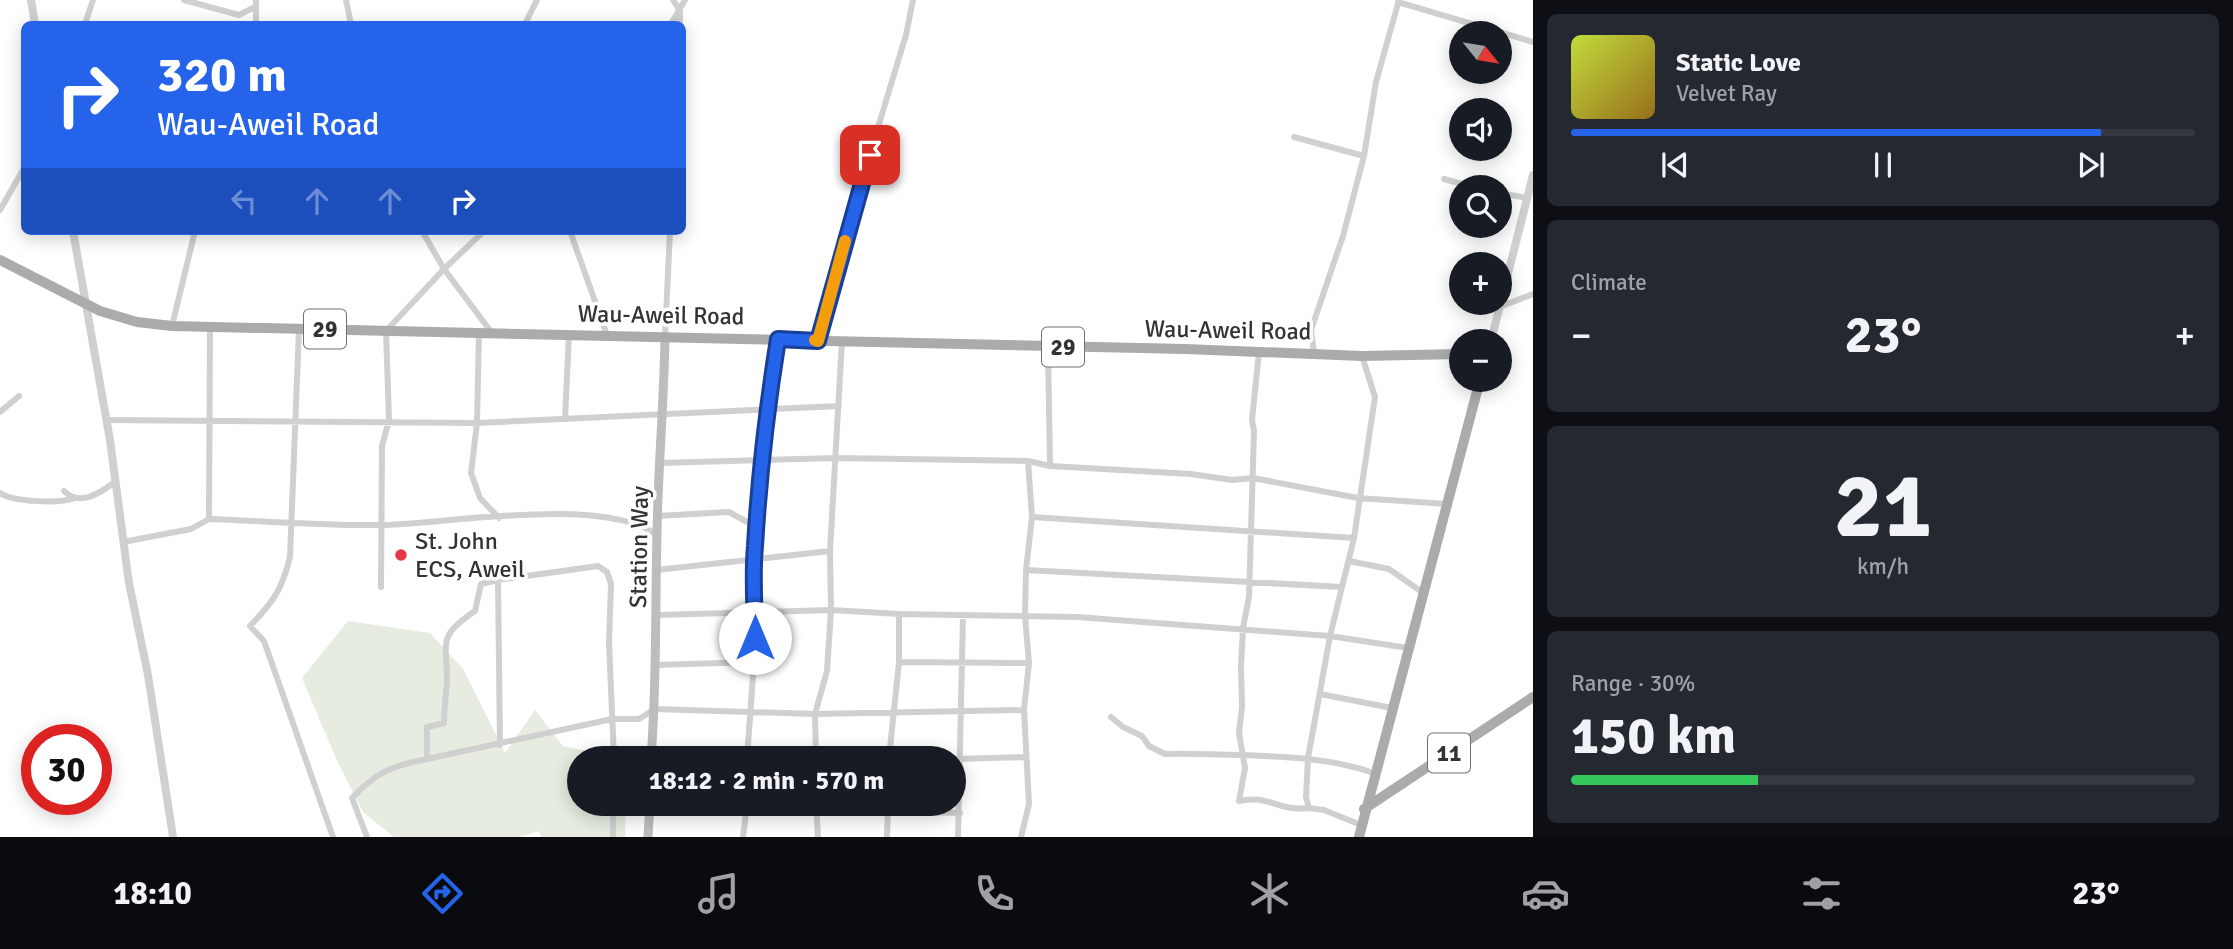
<!DOCTYPE html>
<meta charset="utf-8">
<style>
:root{--surface:#171b24;--page:#242831;--text:#f1f3f6;--muted:#9ea1a6;--line:#363941;--accent:#2563eb}
body{margin:0;font-family:Signika,sans-serif;background:var(--page);color:var(--text);height:100vh;display:flex;flex-direction:column;font-size:26px;white-space:nowrap}
*{box-sizing:border-box;margin:0}
p{font-size:23px;color:var(--muted)}
.icon{flex:none;width:38px;height:38px;fill:none;stroke:currentColor;stroke-width:2;stroke-linecap:round;stroke-linejoin:round}
.map{position:relative;flex:1;overflow:hidden}
.details{display:flex;flex-direction:column;gap:14px;padding:14px;background:#0d0f14;width:700px}
.details>*{flex:none}
.guide{position:absolute;left:21px;top:21px;width:665px;height:214px;border-radius:10px;box-shadow:0 4px 18px #0003;background:#2563eb;color:#fff;overflow:hidden}
.needle{width:46px;rotate:120deg}
.tools{position:absolute;left:1449px;top:21px;display:grid;gap:14px}
.tools a{display:grid;place-items:center;width:63px;height:63px;border-radius:50%;background:var(--surface);box-shadow:0 4px 18px #0003;font-size:35px}
.speed{position:absolute;left:21px;top:724px;display:flex;gap:14px;font-size:35px;font-weight:700;text-align:center}
.speed>*{display:grid;place-content:center;width:91px;height:91px;border-radius:50%;background:var(--surface);box-shadow:0 4px 18px #0003;line-height:1}
.speed .limit{border:10px solid #d22;background:#fff;color:#111}
.pin{position:absolute;display:grid;place-items:center;width:60px;height:60px;color:#fff;margin:-30px;border-radius:14px;box-shadow:0 4px 10px #0006}
.me{position:absolute;width:77px;margin:-38px;rotate:0deg;stroke-linejoin:round;filter:drop-shadow(0 0 5px #0008)}
.turn{display:flex;align-items:center;gap:24px;height:147px;padding:0 21px;font-size:32px}
.turn .icon{width:91px;height:91px;stroke-width:2.5}
.turn b{display:block;font-size:49px;line-height:60px}
.lanes{display:flex;align-items:center;height:66px;padding:0 21px;background:#0003;justify-content:center;gap:35px;direction:ltr}
.lanes .off{opacity:.35}
.big{font-size:52px;font-weight:700;line-height:1.1}
.details .widget{flex:1;display:flex;flex-direction:column;justify-content:center;gap:10px;min-width:0;padding:0 24px;border-radius:10px;background:var(--page)}
.details .dial{align-items:center;gap:0}
.dial b{font-size:91px;line-height:1}
.song{display:flex;align-items:center;gap:21px}
.cover{width:84px;height:84px;border-radius:10px;background:linear-gradient(135deg,hsl(70 70% 55%),hsl(40 70% 35%))}
.played{height:7px;border-radius:4px;background:linear-gradient(90deg,var(--accent) 85%,var(--line) 85%)}
.keys{display:flex;justify-content:space-around;direction:ltr}
.heat{display:flex;justify-content:space-between;align-items:center;font-size:38px;direction:ltr}
.charge{height:10px;border-radius:5px;background:linear-gradient(90deg,#34c759 30%,var(--line) 0)}
.trip{position:absolute;left:567px;top:746px;width:399px;height:70px;border-radius:35px;background:var(--surface);box-shadow:0 4px 18px #0003;font-weight:700;line-height:70px;text-align:center}
.tabs{display:flex;height:112px;justify-content:space-around;align-items:center;background:#090b0e;color:var(--muted)}
.tabs .icon{width:49px;height:49px}
.tabs .current{color:var(--accent)}
.tabs b{font-size:32px;color:var(--text)}
main{display:flex;flex:1;min-height:0}
.map>svg:first-child{display:block}
.green{fill:#e6ecdf}
.lines{fill:none;stroke-linecap:round;stroke-linejoin:round}
.minor{stroke:#d0d0d0;stroke-width:6}
.tertiary{stroke:#d0d0d0;stroke-width:8}
.secondary{stroke:#bdbdbd;stroke-width:9}
.primary{stroke:#ababab;stroke-width:10}
.route-casing{stroke:#184099;stroke-width:18}
.route{stroke:#2563eb;stroke-width:12}
.slow{stroke:#f59e0b;stroke-width:12}
.poi-dot{fill:#e63946;stroke:#fff;stroke-width:2.5}
.labels{text-anchor:middle;stroke-width:7;stroke-linejoin:round;paint-order:stroke}
.shield{fill:#fff;stroke:#707070;stroke-width:2}
.shield-label{font-size:23px;font-weight:bold;fill:#333}
.street-label{font-size:24px;fill:#333;stroke:#fff}
.poi-label{font-size:24px;fill:#333;stroke:#fff;text-anchor:start}
</style>
<main>
<div class="map">
<svg width="1533" height="837" viewBox="0 0 1533 837">
<rect width="100%" height="100%" fill="#fff"/>
<path class="green" d="M 348,621 L 430,633 L 463,669 L 505,753 L 535,710 L 563,746 L 621,758 L 579,758 L 579,803 L 626,803 L 625,837 L 541,837 L 539,831 L 519,837 L 394,837 L 363,812 L 338,763 L 302,678 Z"/>
<g class="lines">
<path class="minor" d="M 184,0 L 239,15 L 255,7
M 256,0 L 256,24
M 346,0 L 351,24
M 673,0 L 680,11
M 1398,2 L 1533,42
M 85,24 L 93,0
M 525,24 L 537,0
M 671,24 L 685,0
M 680,24 L 680,12
M 1294,137 L 1364,156
M 1444,179 L 1474,187
M 1500,193 L 1527,198
M 0,210 L 24,168
M 484,231 L 444,269 L 492,333
M 570,231 L 607,335
M 1499,307 L 1533,294
M 172,326 L 195,231
M 299,329 L 290,557 C 282,590 273,602 250,626 L 264,641 L 333,837
M 479,333 L 477,423 L 471,473 L 480,498 L 499,518
M 665,337 L 670,231
M 818,341 L 855,203 L 906,35 L 913,0
M 1048,347 L 1050,466
M 1259,352 L 1252,420 L 1254,431 L 1249,597 L 1243,628 L 1241,666 L 1242,707 L 1239,733 L 1245,768 L 1239,801 C 1268,794 1279,812 1309,808
M 1314,353 L 1311,330 L 1343,236 L 1364,156 L 1376,82 L 1399,0
M 0,412 L 19,396
M 565,419 L 569,334
M 106,420 L 477,423 L 839,406
M 660,463 L 837,458 L 1028,461 L 1050,466 L 1191,474 L 1232,480 L 1253,478 L 1358,498 L 1447,504
M 64,491 C 80,507 100,493 115,482
M 0,493 C 13,502 59,504 75,498
M 657,516 L 729,512 L 758,528
M 1032,517 L 1354,538
M 209,519 L 210,327
M 123,542 L 191,529 L 209,519 C 267,521 326,526 384,525 C 451,523 603,496 657,535
M 1349,561 L 1389,569 L 1422,592
M 656,570 L 830,551
M 1026,570 L 1342,587
M 381,587 L 382,446 L 389,420 L 386,331 L 444,269 L 422,231
M 657,615 L 831,610 L 899,614 L 1077,617 L 1330,636 L 1408,648
M 899,662 L 1029,663
M 655,665 L 754,662
M 1320,694 L 1392,708
M 1111,717 L 1123,727 L 1142,736 L 1149,746 L 1165,754 C 1190,753 1215,755 1241,755 C 1288,757 1330,758 1374,773
M 500,745 L 498,580 L 598,566 L 607,572 L 611,584 L 609,642 L 614,758
M 747,758 L 754,662 L 755,544 L 767,410 L 778,339
M 816,758 L 815,714 L 827,671 L 831,610 L 830,551 L 842,341
M 889,758 L 899,662 L 899,614
M 427,759 L 612,719 L 639,719 L 655,709 L 815,714 L 1024,710
M 954,759 L 1025,757
M 816,803 L 818,837
M 649,810 L 747,807 L 960,813
M 1361,825 L 1324,810 L 1309,808 L 1306,797 L 1308,758 L 1330,636 L 1354,538 L 1375,397 L 1362,356
M 367,837 L 352,798 C 376,772 392,766 427,759 L 427,727 L 444,723 C 444,709 446,696 447,683 C 448,642 435,638 475,611 L 481,584 L 498,580
M 613,837 L 613,803
M 743,837 L 747,805
M 887,837 L 888,803
M 958,837 L 963,615
M 1021,837 L 1029,804 L 1024,710 L 1029,663 L 1025,616 L 1026,570 L 1032,517 L 1028,461"/>
<path class="tertiary" d="M 31,0 L 35,24
M 73,231 L 110,440 L 129,583 L 148,675 L 173,837
M 1491,341 L 1533,175"/>
<path class="secondary" d="M 651,758 C 657,683 655,609 657,534 C 658,468 664,403 665,337
M 648,837 L 650,803"/>
<path class="primary" d="M 0,260 L 100,311 L 137,322 L 172,326 L 1185,349 L 1362,356 L 1461,354
M 1364,809 L 1533,697
M 1359,837 L 1480,380"/>
</g>
<g class="lines">
<g class="route-casing">
<path id="route" d="M 755,638 C 755,607 752,577 755,546 C 759,477 767,408 778,339 L 818,341 L 870,155"/>
</g>
<use href="#route" class="route"/>
<path class="slow" d="M 815,340 L 818,341 L 845,241"/>
</g>
<circle class="poi-dot" cx="401" cy="555" r="7"/>
<g class="labels">
<g class="shield">
<rect x="304" y="309.5" width="42" height="39" rx="5"/>
<rect x="1042" y="327.5" width="42" height="39" rx="5"/>
<rect x="1428" y="733.5" width="42" height="39" rx="5"/>
</g>
<g class="shield-label">
<text x="325" y="337">29</text>
<text x="1063" y="355">29</text>
<text x="1449" y="761">11</text>
</g>
<g class="street-label">
<text transform="translate(661 315) rotate(1)" y="8">Wau-Aweil Road</text>
<text transform="translate(1228 330) rotate(1)" y="8">Wau-Aweil Road</text>
<text transform="translate(639 547) rotate(-89)" y="8">Station Way</text>
</g>
<g class="poi-label">
<text x="415" y="549">St. John<tspan x="415" dy="28">ECS, Aweil</tspan></text>
</g>
</g>
</svg>
<div class="tools">
<a><svg class="needle" viewBox="-14 -14 28 28"><path d="M0-13l5 13h-10z" fill="#e53935"/><path d="M0 13l5-13h-10z" fill="#9ea1a6"/></svg></a>
<a><svg class="icon" aria-label="sound" viewBox="0 0 24 24"><path d="M4 9h4l5-4v14l-5-4H4zM17 9q2 3 0 6"/></svg></a>
<a><svg class="icon" aria-label="search" viewBox="0 0 24 24"><circle cx="10" cy="10" r="6"/><path d="M15 15l6 6"/></svg></a>
<a>+</a>
<a>−</a>
</div>
<div class="speed"><div class="limit">30</div></div>
<div class="pin" style="left:870px;top:155px;background:#d93025"><svg class="icon" aria-label="arrive" viewBox="0 0 24 24"><path d="M6 21V4h12l-3 4 3 4H6"/></svg></div>
<svg class="me" style="left:755px;top:638px" viewBox="-20 -20 40 40"><circle r="19" fill="#fff"/><path d="M0-13L10 11 0 6-10 11z" fill="#2563eb"/></svg>
<div class="trip">18:12 · 2 min · 570 m</div>
<div class="guide">
<div class="turn"><svg class="icon" aria-label="right" viewBox="0 0 24 24"><path d="M7 20v-9h11M14 6l5 5-5 5"/></svg><div><b>320 m</b>Wau-Aweil Road</div></div>
<div class="lanes"><svg class="icon off" aria-label="left" viewBox="0 0 24 24"><path d="M17 20v-9H6M10 6l-5 5 5 5"/></svg><svg class="icon off" aria-label="ahead" viewBox="0 0 24 24"><path d="M12 20V5M6 11l6-6 6 6"/></svg><svg class="icon off" aria-label="ahead" viewBox="0 0 24 24"><path d="M12 20V5M6 11l6-6 6 6"/></svg><svg class="icon" aria-label="right" viewBox="0 0 24 24"><path d="M7 20v-9h11M14 6l5 5-5 5"/></svg></div>
</div>
</div>
<section class="details">
<div class="widget">
<div class="song"><i class="cover"></i><div><b>Static Love</b><p>Velvet Ray</p></div></div>
<div class="played"></div>
<div class="keys"><svg class="icon" aria-label="previous" viewBox="0 0 24 24"><path d="M18 5L8 12l10 7zM5 5v14"/></svg><svg class="icon" aria-label="pause" viewBox="0 0 24 24"><path d="M8 5v14M16 5v14"/></svg><svg class="icon" aria-label="next" viewBox="0 0 24 24"><path d="M6 5l10 7-10 7zM19 5v14"/></svg></div>
</div>
<div class="widget"><p>Climate</p>
<div class="heat"><a>−</a><b class="big">23°</b><a>+</a></div>
</div>
<div class="widget dial"><b>21</b><p>km/h</p></div>
<div class="widget"><p>Range · 30%</p><b class="big">150 km</b><div class="charge"></div></div>
</section>
</main>
<nav class="tabs">
<b>18:10</b>
<svg class="icon current" aria-label="directions" viewBox="0 0 24 24"><path d="M12 3l9 9-9 9-9-9zM9 14v-3h6M13 9l2 2-2 2"/></svg>
<svg class="icon" aria-label="music" viewBox="0 0 24 24"><path d="M9 18V5l10-2v13"/><circle cx="6" cy="18" r="3"/><circle cx="16" cy="16" r="3"/></svg>
<svg class="icon" aria-label="phone" viewBox="0 0 24 24"><path d="M5 4h4l2 5-3 2q2 4 5 5l2-3 5 2v4C11 20 4 13 5 4z"/></svg>
<svg class="icon" aria-label="climate" viewBox="0 0 24 24"><path d="M12 3v18M4 7l16 10M4 17L20 7"/></svg>
<svg class="icon" aria-label="car" viewBox="0 0 24 24"><path d="M5 17H2v-5l4-1 3-4h7l3 4 3 1v5h-3M9 17h6M6 11h13"/><circle cx="7" cy="17" r="2"/><circle cx="17" cy="17" r="2"/></svg>
<svg class="icon" aria-label="filters" viewBox="0 0 24 24"><path d="M4 7h16M4 17h16"/><circle cx="9" cy="7" r="2"/><circle cx="15" cy="17" r="2"/></svg>
<b>23°</b>
</nav>
